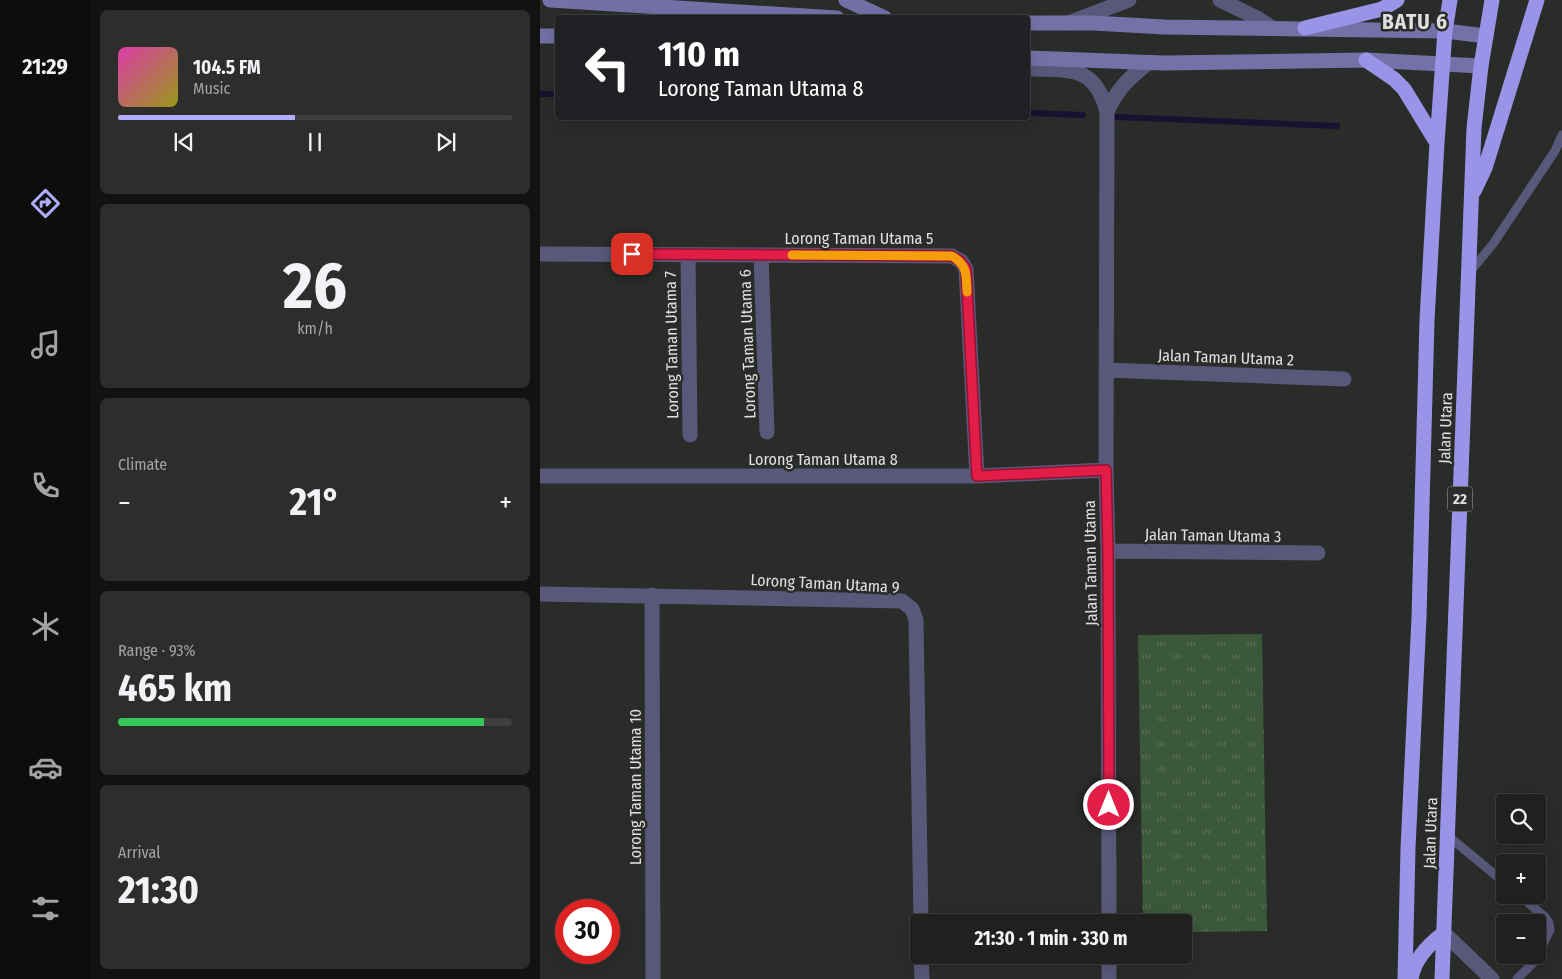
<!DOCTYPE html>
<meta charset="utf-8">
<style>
:root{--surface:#20211f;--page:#2d2e2c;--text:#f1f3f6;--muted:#a2a3a4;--line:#3d3e3d;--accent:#b0aefa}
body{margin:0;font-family:"Fira Sans Condensed",sans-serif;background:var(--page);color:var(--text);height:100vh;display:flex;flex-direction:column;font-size:19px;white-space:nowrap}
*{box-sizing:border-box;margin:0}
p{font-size:16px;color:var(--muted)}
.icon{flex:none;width:28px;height:28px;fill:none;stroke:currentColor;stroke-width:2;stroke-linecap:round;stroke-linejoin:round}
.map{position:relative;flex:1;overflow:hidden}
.side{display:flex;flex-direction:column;gap:10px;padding:10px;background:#121211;width:450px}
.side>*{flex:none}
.hud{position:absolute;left:15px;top:15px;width:475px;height:105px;border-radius:5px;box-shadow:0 5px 20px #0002,0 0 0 1px var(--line);background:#202124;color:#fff;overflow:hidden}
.fabs{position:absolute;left:956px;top:794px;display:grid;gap:10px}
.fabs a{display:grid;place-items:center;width:50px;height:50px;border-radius:5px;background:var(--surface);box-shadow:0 5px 20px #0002,0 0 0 1px var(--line);font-size:25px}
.speed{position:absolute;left:15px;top:899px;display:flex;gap:10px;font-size:25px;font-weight:700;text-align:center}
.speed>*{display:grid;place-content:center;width:65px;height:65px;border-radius:50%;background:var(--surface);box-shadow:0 5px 20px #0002,0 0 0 1px var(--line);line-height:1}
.speed .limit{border:8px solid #d22;background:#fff;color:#111}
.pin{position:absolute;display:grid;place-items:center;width:42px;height:42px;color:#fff;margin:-21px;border-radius:10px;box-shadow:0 2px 8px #0006}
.me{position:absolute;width:55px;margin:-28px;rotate:0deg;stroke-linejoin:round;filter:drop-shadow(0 0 4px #0008)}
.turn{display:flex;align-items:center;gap:18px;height:105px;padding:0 20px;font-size:22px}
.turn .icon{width:65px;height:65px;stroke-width:2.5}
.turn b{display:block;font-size:35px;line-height:42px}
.big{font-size:38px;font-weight:700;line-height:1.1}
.side .tile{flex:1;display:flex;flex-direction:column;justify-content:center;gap:8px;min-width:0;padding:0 18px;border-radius:8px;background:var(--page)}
.side .dial{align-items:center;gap:0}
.dial b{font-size:65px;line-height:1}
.song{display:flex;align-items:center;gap:15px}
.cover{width:60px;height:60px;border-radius:8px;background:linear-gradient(135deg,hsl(320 70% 55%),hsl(60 70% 35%))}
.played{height:5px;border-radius:2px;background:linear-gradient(90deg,var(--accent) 45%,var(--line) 45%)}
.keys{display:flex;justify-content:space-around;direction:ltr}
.heat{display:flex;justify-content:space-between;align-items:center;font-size:28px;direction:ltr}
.charge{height:8px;border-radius:4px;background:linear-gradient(90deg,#34c759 93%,var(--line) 0)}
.trip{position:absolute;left:370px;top:914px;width:282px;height:50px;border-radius:5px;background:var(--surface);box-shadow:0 5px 20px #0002,0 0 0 1px var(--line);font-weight:700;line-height:50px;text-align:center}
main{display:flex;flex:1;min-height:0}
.tabs{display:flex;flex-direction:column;width:90px;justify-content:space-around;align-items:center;background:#0d0d0c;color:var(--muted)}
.tabs .icon{width:35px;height:35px}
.tabs .on{color:var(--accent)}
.tabs b{font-size:22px;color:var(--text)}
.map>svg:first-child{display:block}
.grass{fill:url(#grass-tufts)}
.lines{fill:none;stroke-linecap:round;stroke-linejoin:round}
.stream{stroke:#161232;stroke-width:6}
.lane{stroke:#59587a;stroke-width:9}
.street{stroke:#59587a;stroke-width:15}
.secondary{stroke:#7371a7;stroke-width:15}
.highway{stroke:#9994e8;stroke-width:15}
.route-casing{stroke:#92132f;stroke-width:12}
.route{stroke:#e11d48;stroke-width:9}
.slow{stroke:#f59e0b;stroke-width:9}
.labels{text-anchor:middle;stroke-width:5;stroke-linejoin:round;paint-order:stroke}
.shield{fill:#2a2c29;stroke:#a9aaa8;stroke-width:1}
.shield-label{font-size:15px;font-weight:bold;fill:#dfe0de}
.street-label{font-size:16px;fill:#dfe0de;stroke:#2a2c29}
.district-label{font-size:21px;font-weight:bold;letter-spacing:1px;fill:#dfe0de;stroke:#2a2c29}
</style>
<main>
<nav class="tabs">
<b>21:29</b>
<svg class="icon on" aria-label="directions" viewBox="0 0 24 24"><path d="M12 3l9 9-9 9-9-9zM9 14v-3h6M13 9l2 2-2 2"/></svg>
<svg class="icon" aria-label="music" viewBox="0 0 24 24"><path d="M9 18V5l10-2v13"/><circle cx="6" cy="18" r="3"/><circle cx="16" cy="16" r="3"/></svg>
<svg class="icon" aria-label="phone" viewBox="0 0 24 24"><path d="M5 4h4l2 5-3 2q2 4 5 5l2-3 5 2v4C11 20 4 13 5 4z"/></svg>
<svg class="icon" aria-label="climate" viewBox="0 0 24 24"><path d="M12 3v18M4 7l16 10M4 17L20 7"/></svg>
<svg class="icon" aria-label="car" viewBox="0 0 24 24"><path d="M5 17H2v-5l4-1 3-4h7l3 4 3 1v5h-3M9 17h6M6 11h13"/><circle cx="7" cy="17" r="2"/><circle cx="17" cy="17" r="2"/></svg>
<svg class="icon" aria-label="filters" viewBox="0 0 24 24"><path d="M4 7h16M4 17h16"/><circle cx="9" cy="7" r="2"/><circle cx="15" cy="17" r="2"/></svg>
</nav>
<section class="side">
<div class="tile">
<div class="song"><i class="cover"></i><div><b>104.5 FM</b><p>Music</p></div></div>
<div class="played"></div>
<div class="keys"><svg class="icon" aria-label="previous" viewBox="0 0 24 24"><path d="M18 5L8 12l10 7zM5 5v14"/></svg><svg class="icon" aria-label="pause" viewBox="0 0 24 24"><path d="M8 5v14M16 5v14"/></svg><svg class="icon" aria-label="next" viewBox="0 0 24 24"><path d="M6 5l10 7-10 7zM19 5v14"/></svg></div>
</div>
<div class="tile dial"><b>26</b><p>km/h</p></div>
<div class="tile"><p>Climate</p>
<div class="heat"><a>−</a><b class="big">21°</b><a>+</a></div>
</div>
<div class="tile"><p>Range · 93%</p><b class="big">465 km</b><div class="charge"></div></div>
<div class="tile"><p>Arrival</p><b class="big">21:30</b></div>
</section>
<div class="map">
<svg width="1022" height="979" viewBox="0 0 1022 979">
<defs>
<pattern id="grass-tufts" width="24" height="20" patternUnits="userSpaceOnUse" patternTransform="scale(1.25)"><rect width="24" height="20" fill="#3b583a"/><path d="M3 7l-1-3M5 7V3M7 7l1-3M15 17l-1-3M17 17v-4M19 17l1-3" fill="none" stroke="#577056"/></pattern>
</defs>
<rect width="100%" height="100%" fill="#2a2c29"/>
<path class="grass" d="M 722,634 L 727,931 L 644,932 L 644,922 L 603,922 L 598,635 Z"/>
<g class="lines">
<path class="stream" d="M 0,94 L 18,94
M 488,113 L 543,115
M 576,117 L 797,126"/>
<path class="lane" d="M 929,273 L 953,244 L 1015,151 L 1022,135
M 907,835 L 965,883
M 977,979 L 994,962 L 1010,930 L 1009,923 L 1005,917 L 979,895"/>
<path class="street" d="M 680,0 L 717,18 L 731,27
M 528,23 L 589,0
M 488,69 C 529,70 555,65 567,112 L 566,470 L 568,551 L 569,922
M 567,112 C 577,89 589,78 608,63
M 0,254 L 412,256 L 421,261 L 426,269 L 437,476
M 148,255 L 150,435
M 221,255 L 227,432
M 566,370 L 804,379
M 0,476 L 437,476 L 566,470
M 568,551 L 778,553
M 0,594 L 362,601 L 372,609 L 376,620 L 381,922
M 112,595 L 113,979
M 904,933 L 952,979
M 381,955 L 382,979
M 569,955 L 569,979"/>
<path class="secondary" d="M 10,0 L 297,18
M 306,0 L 345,18
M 488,23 L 553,23 L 624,27 L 905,31 L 946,36
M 0,36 L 18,36
M 488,58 L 624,63 L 826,60 L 941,66"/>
<path class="highway" d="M 765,28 L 842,9 L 857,0
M 826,60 L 854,79 L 864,89 L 897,143
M 934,191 L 945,168 L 997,0
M 865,979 L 868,848 L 879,617 L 887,320 L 897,143 L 905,31 L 910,0
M 871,979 C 874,960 889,944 904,933
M 902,979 L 934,128 L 941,66 L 952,0"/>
</g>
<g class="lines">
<g class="route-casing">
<path id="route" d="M 92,254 L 412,256 L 420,261 L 426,269 L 437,476 L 566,470 L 568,551 L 569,805"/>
</g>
<use href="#route" class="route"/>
<path class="slow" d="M 252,255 L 412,256 C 428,266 426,275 427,292"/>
</g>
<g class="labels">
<rect class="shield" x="907.5" y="486.5" width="25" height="25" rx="4"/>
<g class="shield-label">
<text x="920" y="504">22</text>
</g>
<g class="street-label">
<text x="319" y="244">Lorong Taman Utama 5</text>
<text transform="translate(207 344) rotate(-92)" y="6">Lorong Taman Utama 6</text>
<text transform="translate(131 345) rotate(-91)" y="6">Lorong Taman Utama 7</text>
<text transform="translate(686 357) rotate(2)" y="6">Jalan Taman Utama 2</text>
<text transform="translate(905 428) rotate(-88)" y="6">Jalan Utara</text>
<text x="283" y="465">Lorong Taman Utama 8</text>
<text transform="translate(673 535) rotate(1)" y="6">Jalan Taman Utama 3</text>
<text transform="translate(550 563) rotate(-91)" y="6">Jalan Taman Utama</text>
<text transform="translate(285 583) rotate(3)" y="6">Lorong Taman Utama 9</text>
<text transform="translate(95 787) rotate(-90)" y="6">Lorong Taman Utama 10</text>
<text transform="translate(890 833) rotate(-88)" y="6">Jalan Utara</text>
</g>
<g class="district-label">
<text x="875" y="29">BATU 6</text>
</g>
</g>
</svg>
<div class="fabs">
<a><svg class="icon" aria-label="search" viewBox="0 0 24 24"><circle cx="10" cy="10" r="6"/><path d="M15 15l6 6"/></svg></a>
<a>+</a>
<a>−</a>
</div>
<div class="speed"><div class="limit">30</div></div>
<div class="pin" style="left:92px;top:254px;background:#d93025"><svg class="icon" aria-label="arrive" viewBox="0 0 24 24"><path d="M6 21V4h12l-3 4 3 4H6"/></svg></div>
<svg class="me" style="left:569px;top:805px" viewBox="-20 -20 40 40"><circle r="17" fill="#e11d48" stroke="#fff" stroke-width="3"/><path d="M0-11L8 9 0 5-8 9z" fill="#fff"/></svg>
<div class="trip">21:30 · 1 min · 330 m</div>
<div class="hud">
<div class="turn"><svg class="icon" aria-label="left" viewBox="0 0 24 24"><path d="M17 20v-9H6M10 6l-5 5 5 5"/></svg><div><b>110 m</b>Lorong Taman Utama 8</div></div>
</div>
</div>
</main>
